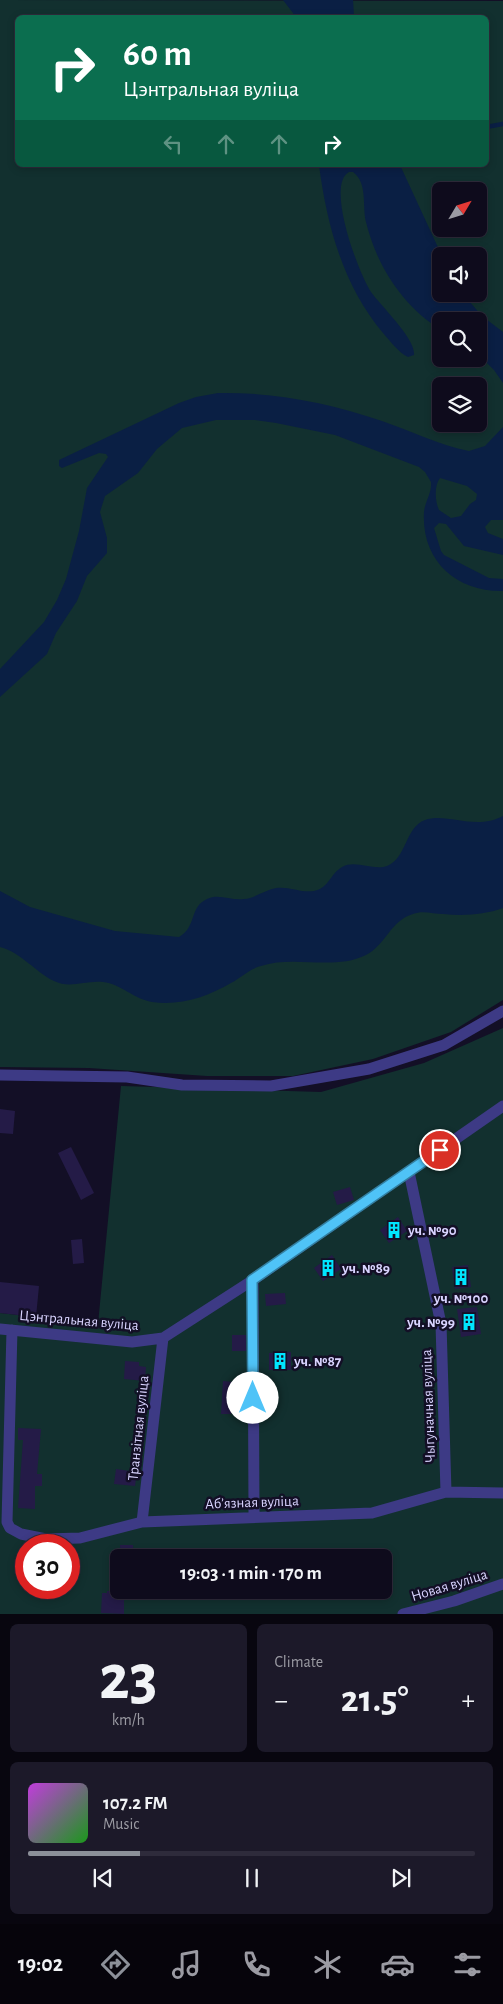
<!DOCTYPE html>
<meta charset="utf-8">
<style>
:root{--surface:#0e0b1c;--page:#1c1929;--text:#f1f3f6;--muted:#9b9ba3;--line:#2e2b3b;--accent:#8c9099}
body{margin:0;font-family:"Alegreya Sans",sans-serif;background:var(--page);color:var(--text);height:100vh;display:flex;flex-direction:column;font-size:19px;white-space:nowrap}
*{box-sizing:border-box;margin:0}
p{font-size:16px;color:var(--muted)}
.icon{flex:none;width:28px;height:28px;fill:none;stroke:currentColor;stroke-width:2;stroke-linecap:round;stroke-linejoin:round}
.map{position:relative;height:1614px;overflow:hidden}
.panel{display:flex;flex-direction:column;gap:10px;padding:10px;background:#08060f;flex:1}
.panel>*{flex:none}
.top-card{position:absolute;left:15px;top:15px;width:474px;height:152px;border-radius:8px;box-shadow:0 2px 8px #0003,0 0 0 1px var(--line);background:#0b6e4f;color:#fff;overflow:hidden}
.needle{width:32px;rotate:52deg}
.buttons{position:absolute;left:432px;top:182px;display:grid;gap:10px}
.buttons a{display:grid;place-items:center;width:55px;height:55px;border-radius:8px;background:var(--surface);box-shadow:0 2px 8px #0003,0 0 0 1px var(--line);font-size:25px}
.speed{position:absolute;left:15px;top:1534px;display:flex;gap:10px;font-size:25px;font-weight:700;text-align:center}
.speed>*{display:grid;place-content:center;width:65px;height:65px;border-radius:50%;background:var(--surface);box-shadow:0 2px 8px #0003,0 0 0 1px var(--line);line-height:1}
.speed .limit{border:8px solid #d22;background:#fff;color:#111}
.pin{position:absolute;display:grid;place-items:center;width:42px;height:42px;color:#fff;margin:-21px;border:2px solid #fff;border-radius:50%;box-shadow:0 1px 5px #0007}
.me{position:absolute;width:55px;margin:-28px;rotate:0deg;stroke-linejoin:round;filter:drop-shadow(0 0 4px #0008)}
.turn{display:flex;align-items:center;gap:18px;height:105px;padding:0 25px;font-size:22px}
.turn .icon{width:65px;height:65px;stroke-width:2.5}
.turn b{display:block;font-size:35px;line-height:42px}
.lanes{display:flex;align-items:center;height:48px;padding:0 25px;background:#0003;justify-content:center;gap:25px;direction:ltr}
.lanes .off{opacity:.35}
.big{font-size:38px;font-weight:700;line-height:1.1}
.panel .tile{flex:1;display:flex;flex-direction:column;justify-content:center;gap:8px;min-width:0;padding:0 18px;border-radius:8px;background:var(--page)}
.panel .dial{align-items:center;gap:0}
.dial b{font-size:65px;line-height:1}
.song{display:flex;align-items:center;gap:15px}
.cover{width:60px;height:60px;border-radius:8px;background:linear-gradient(135deg,hsl(290 70% 55%),hsl(120 70% 35%))}
.played{height:5px;border-radius:2px;background:linear-gradient(90deg,var(--accent) 25%,var(--line) 25%)}
.keys{display:flex;justify-content:space-around;direction:ltr}
.heat{display:flex;justify-content:space-between;align-items:center;font-size:28px;direction:ltr}
.panel .tiles{flex:1;display:grid;gap:10px;grid-template-columns:1fr 1fr}
.tile:last-child{grid-column:span 2}
.trip{position:absolute;left:110px;top:1549px;width:282px;height:50px;border-radius:8px;background:var(--surface);box-shadow:0 2px 8px #0003,0 0 0 1px var(--line);font-weight:700;line-height:50px;text-align:center}
.menu{display:flex;height:80px;justify-content:space-around;align-items:center;background:#06040b;color:var(--muted)}
.menu .icon{width:35px;height:35px}
.menu .selected{color:var(--accent)}
.menu b{font-size:22px;color:var(--text)}
.map>svg:first-child{display:block}
.green{fill:#12302f;fill-rule:evenodd}
.water{fill:#0a1f44;fill-rule:evenodd}
.lines{fill:none;stroke-linecap:round;stroke-linejoin:round}
.stream{stroke:#0a1f44;stroke-width:4.5}
.building{fill:#241b47}
.street{stroke:#3d3a85;stroke-width:11}
.route-casing{stroke:#337fa1;stroke-width:12}
.route{stroke:#4fc3f7;stroke-width:9}
.labels{text-anchor:middle;stroke-width:5;stroke-linejoin:round;paint-order:stroke}
.poi-label{font-size:15px;font-weight:bold;fill:#d9d4ff;stroke:#130f26;text-anchor:start}
.street-label{font-size:15px;fill:#d9d4ff;stroke:#130f26}
</style>
<div class="map">
<svg width="503" height="1614" viewBox="0 0 503 1614">
<rect width="100%" height="100%" fill="#130f26"/>
<path class="green" d="M 0,0 L 503,1 L 503,1000 L 451,1032 L 373,1059 L 293,1076 L 207,1076 L 89,1068 L 0,1067 ZM 18,18 L 486,18 L 486,165 L 18,165 ZM 441,191 L 479,191 L 479,229 L 441,229 ZM 441,256 L 479,256 L 479,294 L 441,294 ZM 441,321 L 479,321 L 479,359 L 441,359 ZM 441,386 L 479,386 L 479,424 L 441,424 Z
M 503,1028 L 503,1614 L 0,1614 L 0,1313 L 98,1324 L 121,1086 L 321,1092 L 424,1063 ZM 26,1545 L 69,1545 L 69,1588 L 26,1588 ZM 119,1558 L 384,1558 L 384,1590 L 119,1590 Z"/>
<path class="water" d="M 283,0 L 353,0 L 354,16 L 352,18 L 296,17 Z
M 319,165 L 400,165 L 442,256 L 441,294 L 463,294 L 482,316 L 503,332 L 503,383 L 494,370 L 479,355 L 479,321 L 441,321 L 441,330 C 403,306 377,267 366,222 C 362,206 368,183 353,172 L 349,172 C 325,185 359,274 371,292 C 381,306 416,339 414,355 L 408,357 C 398,352 391,342 383,333 C 343,285 327,226 319,165 Z
M 218,393 C 274,392 329,403 382,421 C 411,431 439,445 469,451 L 485,446 L 503,427 L 503,520 L 491,520 L 485,527 L 488,533 L 503,539 L 503,555 L 464,546 L 446,524 L 439,523 L 434,528 L 441,551 L 444,555 L 489,578 L 503,579 L 503,591 C 456,592 421,560 424,512 C 425,501 432,493 431,482 L 425,472 L 419,467 L 335,435 L 276,423 L 255,420 L 216,420 L 182,428 L 157,449 L 138,473 L 105,496 L 100,512 L 107,538 L 107,553 L 87,576 L 77,601 L 56,633 L 47,654 L 0,697 L 0,669 L 44,622 L 57,600 L 66,579 L 79,531 L 87,488 L 108,457 L 106,454 L 99,453 L 62,468 L 59,466 L 59,460 L 179,403 L 196,397 ZM 440,478 L 467,486 L 477,494 L 476,500 L 470,504 L 461,516 L 451,518 L 439,510 C 435,501 434,486 440,478 Z
M 503,816 L 503,908 C 484,915 463,916 443,914 C 433,914 423,910 413,914 C 390,921 386,945 366,955 C 334,971 294,955 261,966 C 249,969 242,977 231,983 C 207,997 180,1006 152,1002 C 134,999 121,984 103,982 C 86,980 70,989 54,981 C 35,972 22,953 0,947 L 0,891 L 30,907 L 115,931 L 179,937 C 197,927 189,907 207,899 C 219,893 231,901 244,899 C 255,898 265,890 276,888 C 289,886 301,893 314,891 C 329,888 330,874 342,867 C 355,859 373,871 387,866 C 407,858 405,827 425,820 C 447,812 475,831 503,816 Z"/>
<g class="lines">
<path class="stream" d="M 486,127 L 503,124"/>
</g>
<path class="building" d="M 0,1109 L 15,1111 L 13,1134 L 0,1133 Z
M 71,1147 L 94,1193 L 81,1200 L 58,1153 Z
M 350,1187 L 354,1200 L 337,1205 L 333,1192 Z
M 398,1217 L 407,1231 L 389,1243 L 380,1230 Z
M 82,1239 L 84,1263 L 73,1264 L 71,1240 Z
M 332,1255 L 341,1269 L 323,1281 L 314,1268 Z
M 468,1265 L 471,1287 L 455,1289 L 452,1267 Z
M 0,1282 L 39,1286 L 36,1317 L 0,1313 Z
M 285,1293 L 286,1304 L 266,1306 L 265,1294 Z
M 477,1307 L 481,1334 L 461,1337 L 457,1309 Z
M 232,1335 L 246,1335 L 246,1351 L 232,1351 Z
M 291,1352 L 291,1370 L 269,1370 L 269,1353 Z
M 125,1361 L 139,1362 L 139,1366 L 146,1367 L 145,1381 L 124,1379 Z
M 223,1381 L 233,1382 L 231,1414 L 221,1414 Z
M 18,1428 L 41,1429 L 37,1474 L 42,1474 L 42,1486 L 35,1486 L 35,1509 L 18,1508 L 23,1440 L 18,1440 Z
M 116,1469 L 137,1472 L 135,1486 L 114,1484 Z
M 120,1545 L 133,1545 L 134,1558 L 121,1558 Z
M 107,1591 L 124,1591 L 124,1614 L 101,1613 L 102,1593 L 107,1593 Z"/>
<g class="lines">
<path class="street" d="M 0,1075 L 127,1077 L 182,1085 L 271,1086 L 369,1069 L 444,1045 L 503,1011
M 409,1172 L 441,1324 L 446,1492
M 253,1280 L 254,1516
M 0,1329 L 132,1342 L 163,1338 L 253,1280 L 503,1106
M 12,1330 L 7,1522 L 10,1528 L 21,1534 L 46,1539 L 80,1538 L 142,1522 L 372,1513 L 446,1492 L 503,1493
M 142,1522 L 163,1338
M 403,1614 L 454,1601 L 503,1584"/>
</g>
<g class="lines">
<g class="route-casing">
<path id="route" d="M 253,1398 L 252,1280 L 440,1150"/>
</g>
<use href="#route" class="route"/>
</g>
<defs>
<g id="building-bare" transform="scale(1.35)"><path d="M-4-6H4V6H1V3H-1V6H-4ZM-2.5-4.3h1.7v1.8h-1.7ZM.8-4.3h1.7v1.8H.8ZM-2.5-1h1.7V.8h-1.7ZM.8-1h1.7V.8H.8Z" fill="#00e5ff" stroke="#130f26" stroke-width="2.5" paint-order="stroke"/></g>
</defs>
<g fill-rule="evenodd">
<use href="#building-bare" x="394" y="1230"/>
<use href="#building-bare" x="328" y="1268"/>
<use href="#building-bare" x="461" y="1277"/>
<use href="#building-bare" x="469" y="1322"/>
<use href="#building-bare" x="280" y="1361"/>
</g>
<g class="labels">
<g class="poi-label">
<text x="408" y="1235">уч. №90</text>
<text x="342" y="1273">уч. №89</text>
<text x="461" y="1303" text-anchor="middle">уч. №100</text>
<text x="455" y="1327" text-anchor="end">уч. №99</text>
<text x="294" y="1366">уч. №87</text>
</g>
<g class="street-label">
<text transform="translate(79 1320) rotate(5)" y="5">Цэнтральная вуліца</text>
<text transform="translate(428 1406) rotate(-92)" y="5">Чыгуначная вуліца</text>
<text transform="translate(138 1428) rotate(-84)" y="5">Транзітная вуліца</text>
<text transform="translate(252 1502) rotate(-2)" y="5">Абʼязная вуліца</text>
<text transform="translate(449 1585) rotate(-17)" y="5">Новая вуліца</text>
</g>
</g>
</svg>
<div class="buttons">
<a><svg class="needle" viewBox="-14 -14 28 28"><path d="M0-13l5 13h-10z" fill="#e53935"/><path d="M0 13l5-13h-10z" fill="#9b9ba3"/></svg></a>
<a><svg class="icon" aria-label="sound" viewBox="0 0 24 24"><path d="M4 9h4l5-4v14l-5-4H4zM17 9q2 3 0 6"/></svg></a>
<a><svg class="icon" aria-label="search" viewBox="0 0 24 24"><circle cx="10" cy="10" r="6"/><path d="M15 15l6 6"/></svg></a>
<a><svg class="icon" aria-label="layers" viewBox="0 0 24 24"><path d="M12 4l9 5-9 5-9-5zM3 14l9 5 9-5"/></svg></a>
</div>
<div class="speed"><div class="limit">30</div></div>
<div class="pin" style="left:440px;top:1150px;background:#d93025"><svg class="icon" aria-label="arrive" viewBox="0 0 24 24"><path d="M6 21V4h12l-3 4 3 4H6"/></svg></div>
<svg class="me" style="left:253px;top:1398px" viewBox="-20 -20 40 40"><circle r="19" fill="#fff"/><path d="M0-13L10 11 0 6-10 11z" fill="#4fc3f7"/></svg>
<div class="trip">19:03 · 1 min · 170 m</div>
<div class="top-card">
<div class="turn"><svg class="icon" aria-label="right" viewBox="0 0 24 24"><path d="M7 20v-9h11M14 6l5 5-5 5"/></svg><div><b>60 m</b>Цэнтральная вуліца</div></div>
<div class="lanes"><svg class="icon off" aria-label="left" viewBox="0 0 24 24"><path d="M17 20v-9H6M10 6l-5 5 5 5"/></svg><svg class="icon off" aria-label="ahead" viewBox="0 0 24 24"><path d="M12 20V5M6 11l6-6 6 6"/></svg><svg class="icon off" aria-label="ahead" viewBox="0 0 24 24"><path d="M12 20V5M6 11l6-6 6 6"/></svg><svg class="icon" aria-label="right" viewBox="0 0 24 24"><path d="M7 20v-9h11M14 6l5 5-5 5"/></svg></div>
</div>
</div>
<section class="panel">
<div class="tiles">
<div class="tile dial"><b>23</b><p>km/h</p></div>
<div class="tile"><p>Climate</p>
<div class="heat"><a>−</a><b class="big">21.5°</b><a>+</a></div>
</div>
<div class="tile">
<div class="song"><i class="cover"></i><div><b>107.2 FM</b><p>Music</p></div></div>
<div class="played"></div>
<div class="keys"><svg class="icon" aria-label="previous" viewBox="0 0 24 24"><path d="M18 5L8 12l10 7zM5 5v14"/></svg><svg class="icon" aria-label="pause" viewBox="0 0 24 24"><path d="M8 5v14M16 5v14"/></svg><svg class="icon" aria-label="next" viewBox="0 0 24 24"><path d="M6 5l10 7-10 7zM19 5v14"/></svg></div>
</div>
</div>
</section>
<nav class="menu">
<b>19:02</b>
<svg class="icon selected" aria-label="directions" viewBox="0 0 24 24"><path d="M12 3l9 9-9 9-9-9zM9 14v-3h6M13 9l2 2-2 2"/></svg>
<svg class="icon" aria-label="music" viewBox="0 0 24 24"><path d="M9 18V5l10-2v13"/><circle cx="6" cy="18" r="3"/><circle cx="16" cy="16" r="3"/></svg>
<svg class="icon" aria-label="phone" viewBox="0 0 24 24"><path d="M5 4h4l2 5-3 2q2 4 5 5l2-3 5 2v4C11 20 4 13 5 4z"/></svg>
<svg class="icon" aria-label="climate" viewBox="0 0 24 24"><path d="M12 3v18M4 7l16 10M4 17L20 7"/></svg>
<svg class="icon" aria-label="car" viewBox="0 0 24 24"><path d="M5 17H2v-5l4-1 3-4h7l3 4 3 1v5h-3M9 17h6M6 11h13"/><circle cx="7" cy="17" r="2"/><circle cx="17" cy="17" r="2"/></svg>
<svg class="icon" aria-label="filters" viewBox="0 0 24 24"><path d="M4 7h16M4 17h16"/><circle cx="9" cy="7" r="2"/><circle cx="15" cy="17" r="2"/></svg>
</nav>
